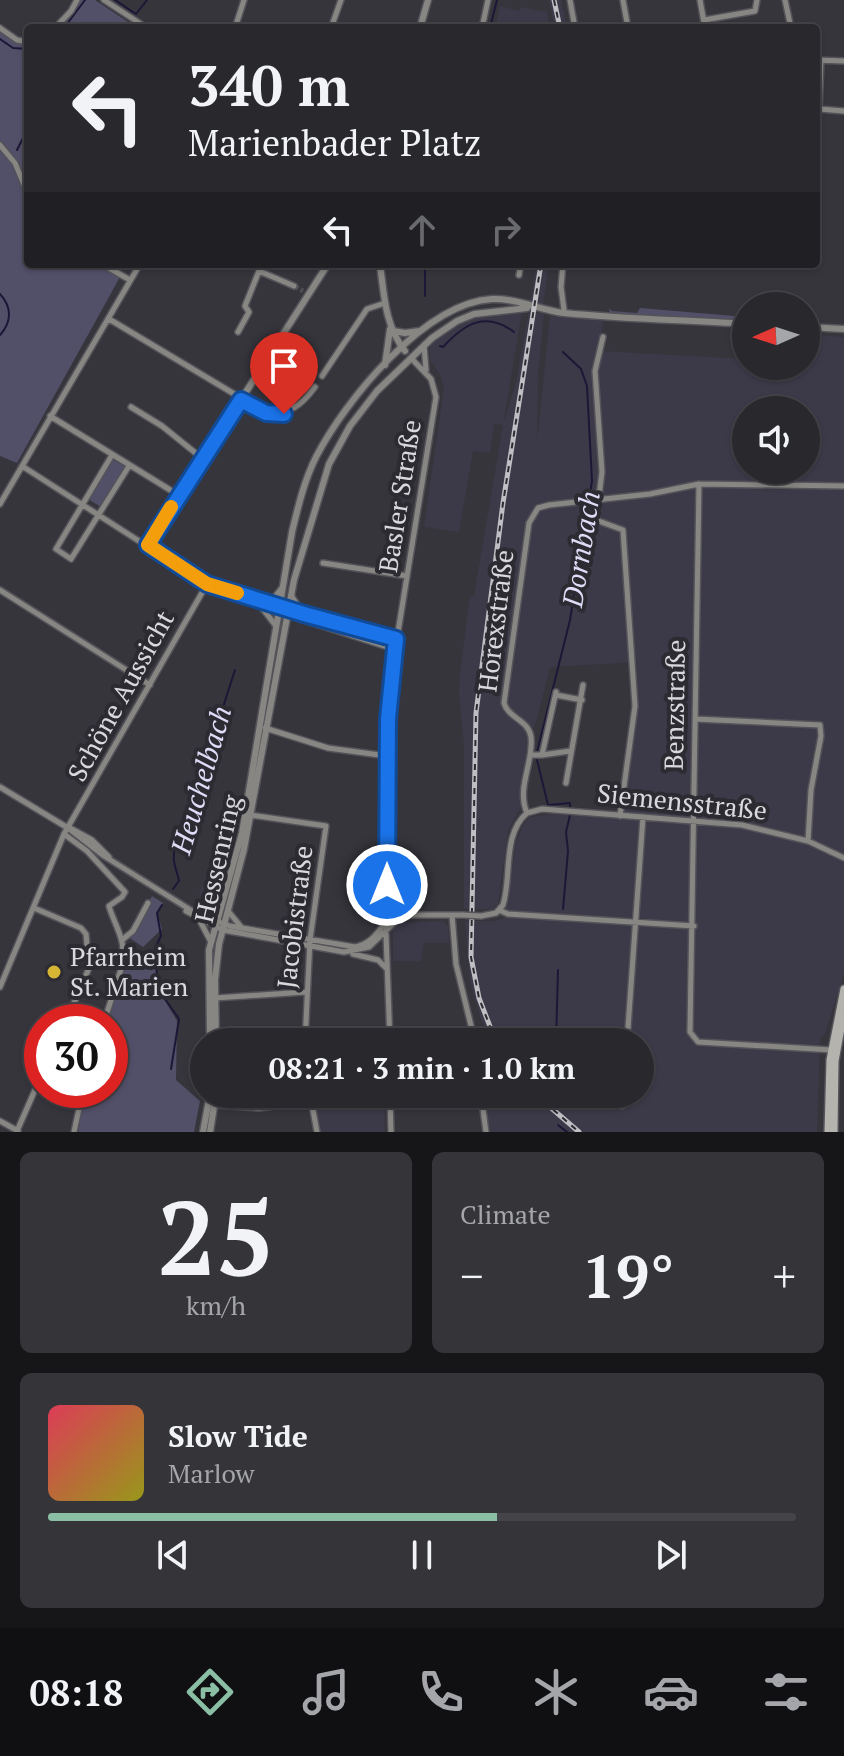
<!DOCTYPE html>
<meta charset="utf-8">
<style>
:root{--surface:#28282d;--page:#343439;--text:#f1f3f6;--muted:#a5a6aa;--line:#444449;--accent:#8abfa5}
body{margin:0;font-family:"PT Serif",serif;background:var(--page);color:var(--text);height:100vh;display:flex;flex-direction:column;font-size:30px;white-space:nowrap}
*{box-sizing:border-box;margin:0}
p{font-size:26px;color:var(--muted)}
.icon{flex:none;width:44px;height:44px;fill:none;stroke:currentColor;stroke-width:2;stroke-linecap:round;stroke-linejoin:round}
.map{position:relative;height:1132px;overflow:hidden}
.drawer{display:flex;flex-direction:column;gap:20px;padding:20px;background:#161619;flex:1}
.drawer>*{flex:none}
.top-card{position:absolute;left:24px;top:24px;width:796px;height:244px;border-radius:8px;box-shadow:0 2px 6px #0004,0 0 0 2px var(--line);background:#28282d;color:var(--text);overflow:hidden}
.needle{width:52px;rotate:267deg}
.controls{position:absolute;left:732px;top:292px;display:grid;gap:16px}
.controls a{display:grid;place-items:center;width:88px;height:88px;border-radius:50%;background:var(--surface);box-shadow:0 2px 6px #0004,0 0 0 2px var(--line);font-size:40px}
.speed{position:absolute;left:24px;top:1004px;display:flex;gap:16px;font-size:40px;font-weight:700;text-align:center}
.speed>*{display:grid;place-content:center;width:104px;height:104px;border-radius:50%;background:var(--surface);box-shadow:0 2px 6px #0004,0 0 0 2px var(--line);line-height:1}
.speed .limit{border:12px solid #d22;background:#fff;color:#111}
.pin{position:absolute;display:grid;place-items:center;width:68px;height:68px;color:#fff;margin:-82px -34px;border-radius:50% 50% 50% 0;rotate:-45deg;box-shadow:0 0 8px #0007}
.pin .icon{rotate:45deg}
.me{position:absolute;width:88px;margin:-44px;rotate:0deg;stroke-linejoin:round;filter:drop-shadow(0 0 6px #0008)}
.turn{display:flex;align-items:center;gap:28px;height:168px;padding:0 32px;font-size:36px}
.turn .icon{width:104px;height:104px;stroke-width:2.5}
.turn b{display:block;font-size:56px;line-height:68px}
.lanes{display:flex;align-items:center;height:76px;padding:0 32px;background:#0003;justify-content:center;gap:40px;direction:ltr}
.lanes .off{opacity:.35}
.big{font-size:60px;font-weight:700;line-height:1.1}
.drawer .widget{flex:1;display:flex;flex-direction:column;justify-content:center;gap:12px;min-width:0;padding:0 28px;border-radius:12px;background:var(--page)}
.drawer .dial{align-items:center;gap:0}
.dial b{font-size:104px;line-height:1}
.song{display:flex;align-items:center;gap:24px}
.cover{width:96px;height:96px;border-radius:12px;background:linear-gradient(135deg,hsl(350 70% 55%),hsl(60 70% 35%))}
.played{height:8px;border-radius:4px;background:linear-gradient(90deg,var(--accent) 60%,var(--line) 60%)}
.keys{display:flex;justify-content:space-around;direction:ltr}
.heat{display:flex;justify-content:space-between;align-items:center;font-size:44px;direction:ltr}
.drawer .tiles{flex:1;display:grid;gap:20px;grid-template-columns:1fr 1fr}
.widget:last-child{grid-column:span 2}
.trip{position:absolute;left:190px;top:1028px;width:464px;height:80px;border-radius:40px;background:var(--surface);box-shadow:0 2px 6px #0004,0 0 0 2px var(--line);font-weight:700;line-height:80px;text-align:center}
.tab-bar{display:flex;height:128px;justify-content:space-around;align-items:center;background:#101012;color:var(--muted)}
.tab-bar .icon{width:56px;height:56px}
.tab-bar .current{color:var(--accent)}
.tab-bar b{font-size:36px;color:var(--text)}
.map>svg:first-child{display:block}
.built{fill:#3c3a48;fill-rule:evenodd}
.green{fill:#524f69}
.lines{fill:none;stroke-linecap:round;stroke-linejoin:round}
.stream{stroke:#1d1737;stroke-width:2}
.minor-tunnel{stroke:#4e4e54;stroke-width:5;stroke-dasharray:5 2.5;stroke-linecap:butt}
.minor-casing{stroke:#535359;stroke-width:8}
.tertiary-casing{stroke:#535359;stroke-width:9}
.secondary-casing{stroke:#535359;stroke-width:10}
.minor{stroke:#878682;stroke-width:5}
.tertiary{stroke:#878682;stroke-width:6}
.secondary{stroke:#b5b3ad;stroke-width:7}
.rail-casing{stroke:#bebec3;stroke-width:5}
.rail{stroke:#2c2b32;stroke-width:2;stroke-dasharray:6;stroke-linecap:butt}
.minor-bridge-casing{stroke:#535359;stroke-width:8;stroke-linecap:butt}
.minor-bridge{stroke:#878682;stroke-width:5}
.route-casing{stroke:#114b97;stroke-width:20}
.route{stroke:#1a73e8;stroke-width:14}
.slow{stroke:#f59e0b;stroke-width:14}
.poi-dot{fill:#d6b534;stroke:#2c2b32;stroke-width:3}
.labels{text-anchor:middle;stroke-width:8;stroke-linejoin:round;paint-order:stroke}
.street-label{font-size:26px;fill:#d9d9dd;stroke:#2c2b32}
.poi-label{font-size:26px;fill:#d9d9dd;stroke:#2c2b32;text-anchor:start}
.water-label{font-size:28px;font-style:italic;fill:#dedcf6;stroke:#2c2b32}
</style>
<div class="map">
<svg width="844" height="1132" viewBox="0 0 844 1132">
<rect width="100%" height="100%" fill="#36353c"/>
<path class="built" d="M 549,0 L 561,0 L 567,28 L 555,28 Z
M 500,6 L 519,11 L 521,7 L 547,12 L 549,28 L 495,28 Z
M 537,264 L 549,264 L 543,305 L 541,306 L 530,303 Z
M 522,311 L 503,425 L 494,424 L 490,453 L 473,451 L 459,532 L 424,527 L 444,389 L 441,376 L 430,360 L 430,346 L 440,335 L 470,320 L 488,313 Z
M 529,312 L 544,314 L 538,373 L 537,443 L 550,316 L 603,321 L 599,351 L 746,359 L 746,366 L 806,366 L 806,334 L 844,337 L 844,973 L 825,1034 L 820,1038 L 817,1132 L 489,1132 L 485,1094 L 640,1094 L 640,1042 L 492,1042 L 481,1019 L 470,981 L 465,921 L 495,921 L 505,918 L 516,843 L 524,824 L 530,817 L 553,814 L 622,819 L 638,708 L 637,662 L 550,667 L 535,726 L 526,732 L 528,744 L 521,806 L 508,831 L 498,903 L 492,909 L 464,909 L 464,745 L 459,693 L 460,673 L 470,597 L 474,596 L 503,425 L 516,383 ZM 746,410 L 806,410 L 806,470 L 746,470 Z
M 207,872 L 226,878 L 215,908 L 199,895 Z
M 443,921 L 448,927 L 449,943 L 424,943 L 421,961 L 393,961 L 393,929 L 400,923 Z
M 384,1097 L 385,1132 L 319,1132 L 314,1098 Z"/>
<path class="green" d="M 81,0 L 95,0 L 137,28 L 59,28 Z
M 0,31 L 16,42 L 28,45 L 28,264 L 98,264 L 120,277 L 17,463 L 0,456 Z
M 609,308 L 612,311 L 637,313 L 640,308 L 746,317 L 746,320 L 610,313 Z
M 112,459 L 126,467 L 101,507 L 88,499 Z
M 152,896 L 163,903 L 157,913 L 162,929 L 143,947 L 128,937 Z
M 154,957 L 158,989 L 177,1021 L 176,1080 L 200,1101 L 194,1132 L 78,1132 L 86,1090 L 110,1090 L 110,1022 L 106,1022 L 127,960 Z"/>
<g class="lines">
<path class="stream" d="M 115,0 L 136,14 L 147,0
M 64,28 L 85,0
M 490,28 L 497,0
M 0,39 L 13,48 L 28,49
M 17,150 L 28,128
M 0,294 C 12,307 12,322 0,335
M 425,296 L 425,264
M 440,346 L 443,347 C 465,323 486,311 514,332
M 537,752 L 570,620 L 592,481 L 587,386 L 581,369 L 563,352
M 537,760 L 548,805 L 570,803 L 570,808
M 173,889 L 179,881 C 178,875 175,868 174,861 C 172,845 185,809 194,797 L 235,670
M 162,905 L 157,913 L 161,936 L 155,948 L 158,989 L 179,1019 L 171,1069
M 563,909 L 568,851 L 566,832 L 570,815
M 556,1042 L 558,970
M 556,1094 L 556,1112
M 558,1125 L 567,1132"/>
<path class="minor-tunnel" d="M 294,286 L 303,291"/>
<g class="minor-casing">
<path id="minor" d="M 104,0 L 147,28
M 570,0 L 575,28
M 623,0 L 628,28
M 700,0 L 705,28
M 785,0 L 791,28
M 704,20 L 755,11 L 757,0
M 0,28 L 17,40 L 28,42
M 55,28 L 71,11 L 77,0
M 235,28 L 244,0
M 331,28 L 341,0
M 482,28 L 488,0
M 816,60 L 844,61
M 821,60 L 819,109 L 844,111
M 0,145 L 15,163 L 28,194
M 102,264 L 130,280
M 563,264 L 561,287 L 564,310
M 519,275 L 521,264
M 109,319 L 266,413 C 290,414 301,406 315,387
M 238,332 L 249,312 L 245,306 L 259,271 L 294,286
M 603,337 L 595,371 L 602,472 L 596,520 L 623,530 L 635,706 L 620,816
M 424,345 L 426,370
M 322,376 L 367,309 L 385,303
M 131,407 L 162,426 L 203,459
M 50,416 L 180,496
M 112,455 L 56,549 L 71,559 L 129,466
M 22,466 L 220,593 L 394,649
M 699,484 L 690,1032 L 698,1042 L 832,1050
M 0,504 L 140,264
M 323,563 L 407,576
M 212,585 L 304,614 L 396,639
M 0,590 L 150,685
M 291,595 L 303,614
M 264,600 L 274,598 L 281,589
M 263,609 L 276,626
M 556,695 L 582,700
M 695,719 L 820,725 L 821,736 L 811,790 L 808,841
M 265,728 L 328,748 L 387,756
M 530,755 L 542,755 L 556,692
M 542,755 L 570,751
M 566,783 L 583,685
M 0,787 L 68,828 L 104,856 L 197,914 L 230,926 L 355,947 C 379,942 379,922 397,915 L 463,915
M 527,813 C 516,788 534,762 531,737 C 529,720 508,718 504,703 L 529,523 L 538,508 L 549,505 L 650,494 L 699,484 L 844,486
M 527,813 L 542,809 L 742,825 L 808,841 L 844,858
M 250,815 L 326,826 L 310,940 L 305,1042
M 70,828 L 92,840 L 109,857
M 64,834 L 87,851 L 125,892 L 122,897 L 109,906 C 113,922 128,943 121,959 L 124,960 L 104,1022
M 34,908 L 81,928 L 86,934 L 89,968 L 66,1022
M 499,910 L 508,914 L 694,926
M 186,911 L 223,930 L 344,952 L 369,947 L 398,919 L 404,918
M 228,911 L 242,928
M 452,915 L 456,964 L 475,1042
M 481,916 L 496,913 L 503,905 C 512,877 502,834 527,813
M 200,921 L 211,942
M 386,931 C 393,908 387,881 387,857 C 387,792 386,727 393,663 L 436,397 L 431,379 L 411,358
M 386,934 L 390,1042
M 122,940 L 133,931 L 148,903
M 353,954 L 378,960 L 386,968
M 0,987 L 64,834 L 207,584
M 215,998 L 305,992
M 627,1042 L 643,817
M 310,1094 L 317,1132
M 390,1094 L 391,1132
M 481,1094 L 486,1132
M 215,1105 L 259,1108 L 311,1101
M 622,1106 L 623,1094
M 0,1121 L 18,1131
M 17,1131 L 42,1074
M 74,1132 L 83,1090"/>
</g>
<g class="tertiary-casing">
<path id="tertiary" d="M 420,28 L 428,0
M 380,264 C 384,295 385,326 405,351
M 806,327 L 844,329
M 393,331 L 405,333 L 420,331
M 385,365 L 390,329
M 148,545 L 328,264
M 210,1042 L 209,950 L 242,833 L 292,532 C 298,507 304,481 316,457 C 345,401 424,303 492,299 C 516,298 540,310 564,313 C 624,319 685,320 746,324
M 216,1042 L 215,980 L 219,944 L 244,849 L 294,580 L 329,464 L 350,426 L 377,391 L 432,338 L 457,321 L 474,314 L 527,308
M 203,1132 L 210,1094
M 210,1132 L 216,1094"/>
</g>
<g class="secondary-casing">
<path id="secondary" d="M 828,1132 L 830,1060 L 844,989
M 834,1132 L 835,1061 L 844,1012"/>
</g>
<use href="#minor" class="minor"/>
<use href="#tertiary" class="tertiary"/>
<use href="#secondary" class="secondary"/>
<g class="rail-casing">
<path id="rail" d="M 554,0 L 560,28
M 496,1042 L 479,998 L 471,957 L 476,713 L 503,503 L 541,264
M 535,1094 L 579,1132"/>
</g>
<use href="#rail" class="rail"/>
<g class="minor-bridge-casing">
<path id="minor-bridge" d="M 463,915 L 481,916"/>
</g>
<use href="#minor-bridge" class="minor-bridge"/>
</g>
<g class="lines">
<g class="route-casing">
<path id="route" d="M 284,414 L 266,413 L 241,400 L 148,545 L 207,584 L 304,614 L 396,639 L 388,719 L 387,885"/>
</g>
<use href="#route" class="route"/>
<path class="slow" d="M 171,507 L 148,545 L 207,584 L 237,593"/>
</g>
<circle class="poi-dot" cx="54" cy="972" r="8"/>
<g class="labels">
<g class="street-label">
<text transform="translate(400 496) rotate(-81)" y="9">Basler Straße</text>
<text transform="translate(496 621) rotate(-83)" y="9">Horexstraße</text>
<text transform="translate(121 696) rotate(-61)" y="9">Schöne Aussicht</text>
<text transform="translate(675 705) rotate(-89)" y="9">Benzstraße</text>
<text transform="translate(682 802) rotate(6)" y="9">Siemensstraße</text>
<text transform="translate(218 859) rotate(-77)" y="9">Hessenring</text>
<text transform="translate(295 917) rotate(-83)" y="9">Jacobistraße</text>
</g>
<g class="poi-label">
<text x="70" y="966">Pfarrheim<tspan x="70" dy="30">St. Marien</tspan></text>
</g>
<g class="water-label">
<text transform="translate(581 549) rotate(-81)" y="10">Dornbach</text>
<text transform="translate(201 780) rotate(-74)" y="10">Heuchelbach</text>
</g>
</g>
</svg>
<div class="controls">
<a><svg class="needle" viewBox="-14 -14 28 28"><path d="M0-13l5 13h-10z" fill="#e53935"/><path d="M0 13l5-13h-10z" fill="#a5a6aa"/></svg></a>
<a><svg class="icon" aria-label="sound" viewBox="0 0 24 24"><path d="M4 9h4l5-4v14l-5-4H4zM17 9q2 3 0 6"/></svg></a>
</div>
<div class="speed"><div class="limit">30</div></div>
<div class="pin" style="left:284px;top:414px;background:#d93025"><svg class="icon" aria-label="arrive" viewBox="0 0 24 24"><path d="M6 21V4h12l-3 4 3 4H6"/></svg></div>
<svg class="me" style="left:387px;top:885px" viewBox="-20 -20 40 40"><circle r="17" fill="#1a73e8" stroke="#fff" stroke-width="3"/><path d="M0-11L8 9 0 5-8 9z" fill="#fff"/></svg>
<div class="trip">08:21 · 3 min · 1.0 km</div>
<div class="top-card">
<div class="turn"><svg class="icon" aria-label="left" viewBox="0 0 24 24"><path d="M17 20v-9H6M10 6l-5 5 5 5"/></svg><div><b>340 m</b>Marienbader Platz</div></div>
<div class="lanes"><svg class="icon" aria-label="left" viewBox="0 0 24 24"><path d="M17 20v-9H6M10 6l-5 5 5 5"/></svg><svg class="icon off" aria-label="ahead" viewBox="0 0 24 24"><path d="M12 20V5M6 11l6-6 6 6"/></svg><svg class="icon off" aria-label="right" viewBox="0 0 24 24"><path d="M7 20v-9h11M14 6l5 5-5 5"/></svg></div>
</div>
</div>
<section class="drawer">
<div class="tiles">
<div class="widget dial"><b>25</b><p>km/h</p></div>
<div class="widget"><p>Climate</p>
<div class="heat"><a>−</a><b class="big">19°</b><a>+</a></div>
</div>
<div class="widget">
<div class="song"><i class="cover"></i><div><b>Slow Tide</b><p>Marlow</p></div></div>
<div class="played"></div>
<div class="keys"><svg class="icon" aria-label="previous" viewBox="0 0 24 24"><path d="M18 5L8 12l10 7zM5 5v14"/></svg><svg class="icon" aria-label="pause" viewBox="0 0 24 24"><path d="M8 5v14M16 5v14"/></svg><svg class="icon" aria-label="next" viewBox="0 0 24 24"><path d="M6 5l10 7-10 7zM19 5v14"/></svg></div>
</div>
</div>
</section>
<nav class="tab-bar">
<b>08:18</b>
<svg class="icon current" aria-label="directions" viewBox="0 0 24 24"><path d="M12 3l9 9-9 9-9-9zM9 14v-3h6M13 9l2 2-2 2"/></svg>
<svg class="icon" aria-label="music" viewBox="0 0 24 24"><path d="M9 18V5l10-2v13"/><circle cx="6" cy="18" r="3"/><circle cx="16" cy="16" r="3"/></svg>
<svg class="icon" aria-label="phone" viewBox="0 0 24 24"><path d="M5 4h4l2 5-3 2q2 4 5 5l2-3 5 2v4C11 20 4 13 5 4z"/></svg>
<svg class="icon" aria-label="climate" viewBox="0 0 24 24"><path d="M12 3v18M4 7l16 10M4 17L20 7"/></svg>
<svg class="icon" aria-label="car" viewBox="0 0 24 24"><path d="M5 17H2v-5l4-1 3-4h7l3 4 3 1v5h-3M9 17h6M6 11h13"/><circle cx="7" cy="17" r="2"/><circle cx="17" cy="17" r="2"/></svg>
<svg class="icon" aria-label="filters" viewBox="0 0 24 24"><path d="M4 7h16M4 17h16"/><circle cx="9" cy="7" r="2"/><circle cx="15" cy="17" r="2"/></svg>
</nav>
